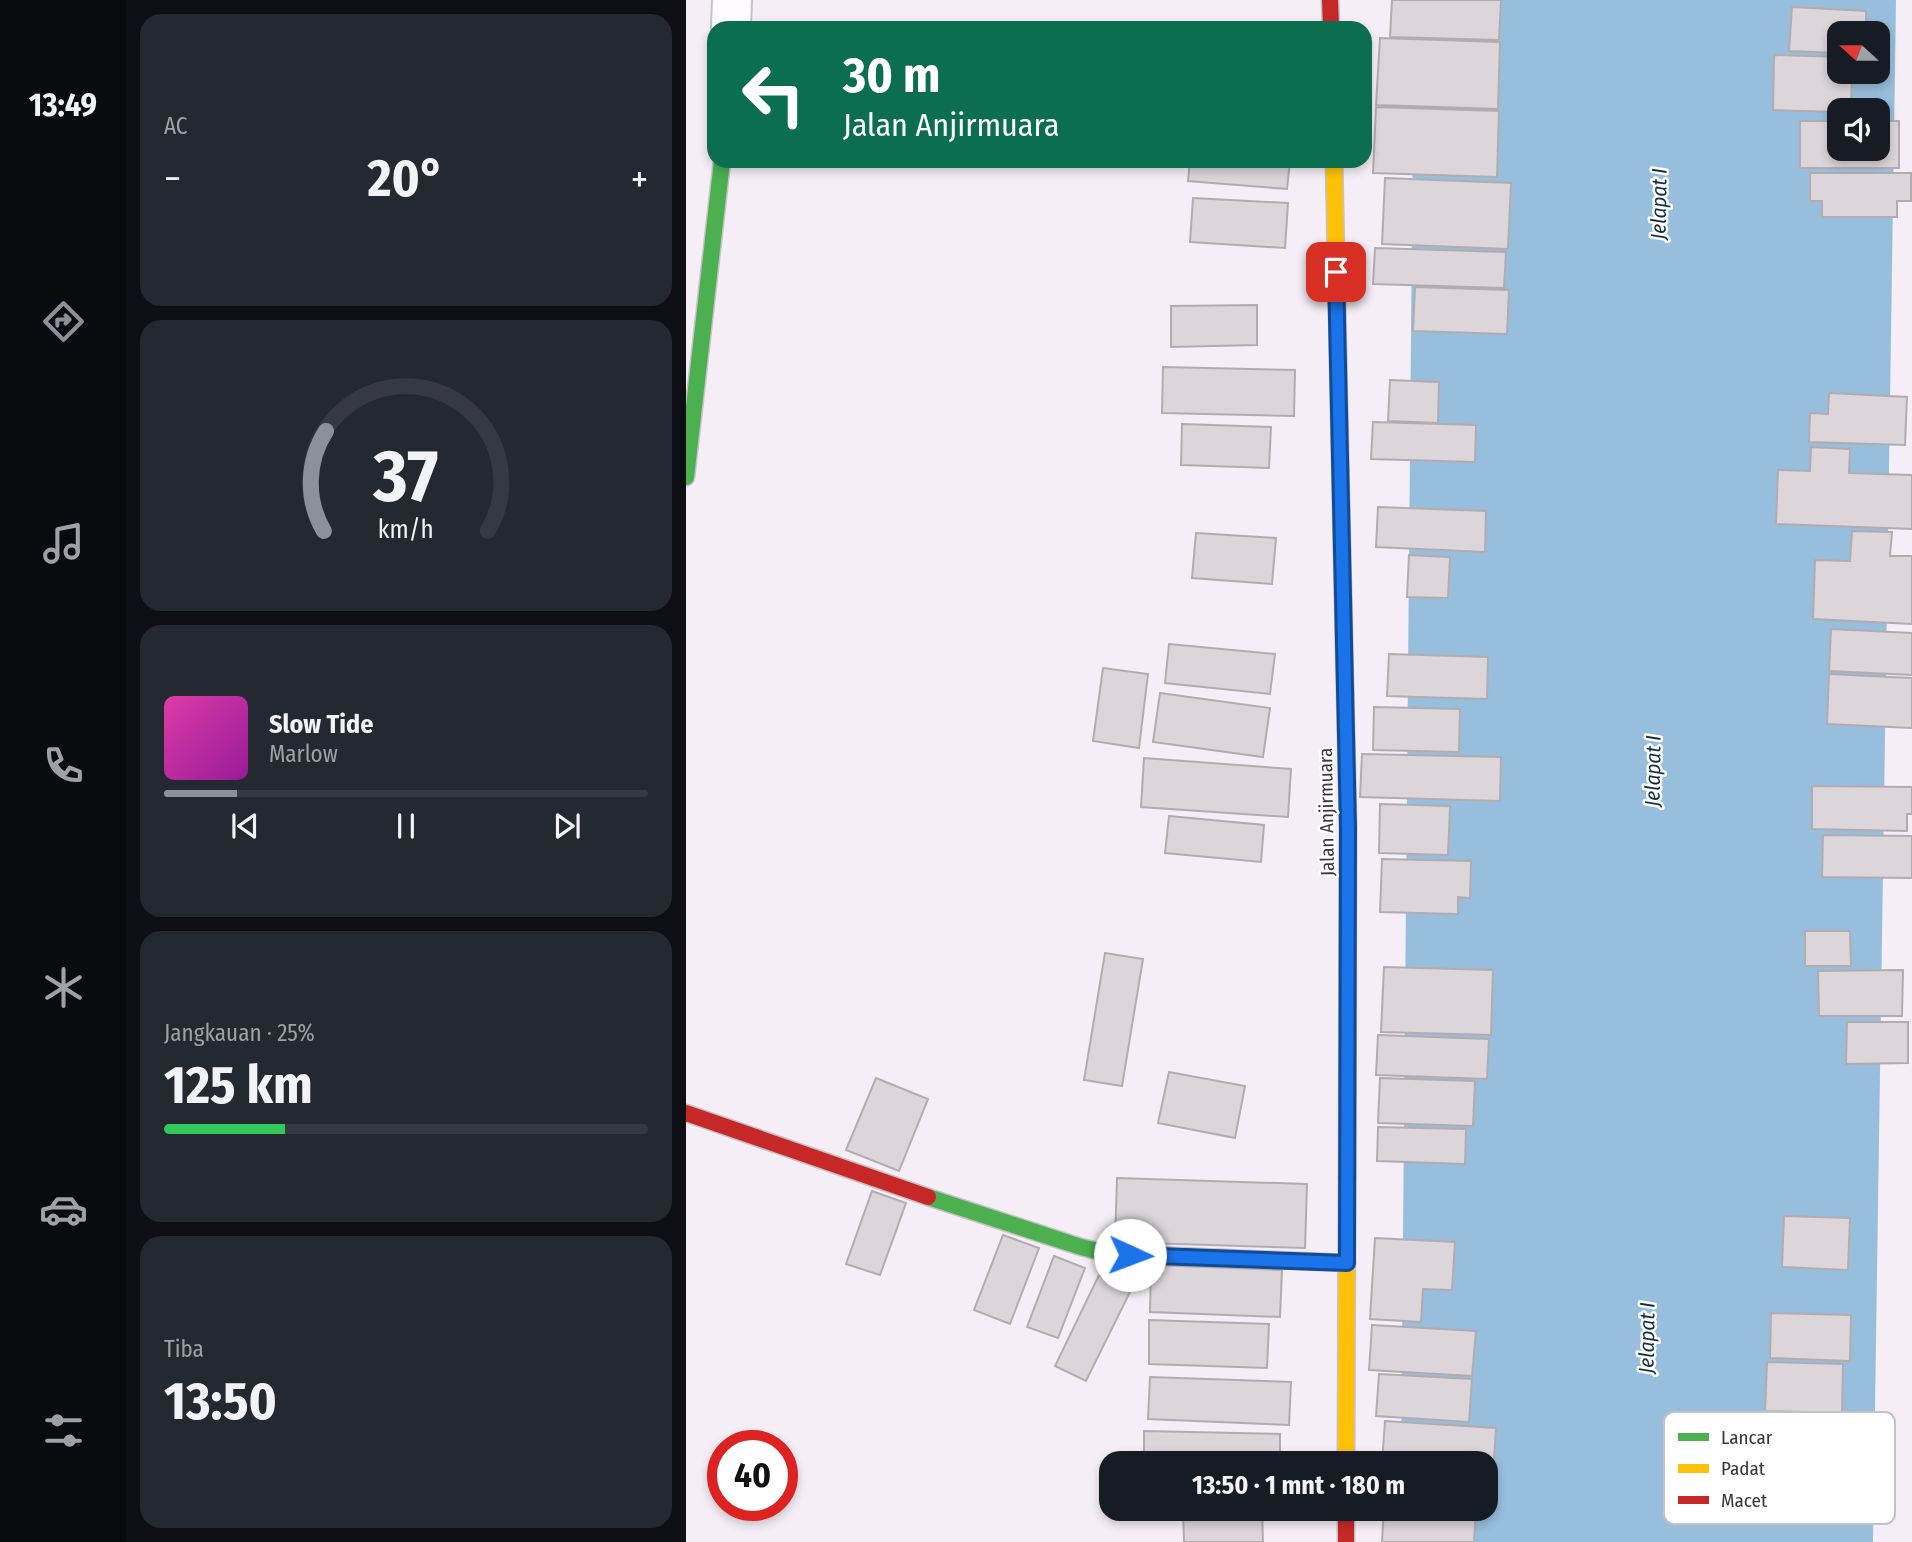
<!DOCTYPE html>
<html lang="id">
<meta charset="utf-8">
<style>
:root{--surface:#171b24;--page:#242831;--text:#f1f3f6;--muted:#9ea1a6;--line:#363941;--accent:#8c9099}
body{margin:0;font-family:"Fira Sans Condensed",sans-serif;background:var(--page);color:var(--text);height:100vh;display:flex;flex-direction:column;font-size:26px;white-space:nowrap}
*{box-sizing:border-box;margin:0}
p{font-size:23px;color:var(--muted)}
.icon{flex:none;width:38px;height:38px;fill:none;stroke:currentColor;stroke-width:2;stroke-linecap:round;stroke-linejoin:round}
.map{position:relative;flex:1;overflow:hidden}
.details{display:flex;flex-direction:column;gap:14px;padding:14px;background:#0d0f14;width:560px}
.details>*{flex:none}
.top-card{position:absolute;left:21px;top:21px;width:665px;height:147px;border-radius:21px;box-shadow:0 4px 10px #0003;background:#0b6e4f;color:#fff;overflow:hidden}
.needle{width:46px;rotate:291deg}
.buttons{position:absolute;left:1141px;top:21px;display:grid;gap:14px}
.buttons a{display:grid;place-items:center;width:63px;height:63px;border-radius:14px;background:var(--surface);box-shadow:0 4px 10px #0003;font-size:35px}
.speed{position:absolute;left:21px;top:1430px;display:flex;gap:14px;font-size:35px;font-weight:700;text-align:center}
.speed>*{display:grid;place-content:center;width:91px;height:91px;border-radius:50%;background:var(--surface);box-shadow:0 4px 10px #0003;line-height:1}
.speed .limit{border:10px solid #d22;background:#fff;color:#111}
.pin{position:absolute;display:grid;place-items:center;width:60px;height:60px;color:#fff;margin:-30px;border-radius:14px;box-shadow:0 4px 10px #0006}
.me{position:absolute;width:77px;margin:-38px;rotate:92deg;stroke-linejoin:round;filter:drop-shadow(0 0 5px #0008)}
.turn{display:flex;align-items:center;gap:24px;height:147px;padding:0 21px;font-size:32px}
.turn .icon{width:91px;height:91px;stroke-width:2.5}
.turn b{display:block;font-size:49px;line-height:60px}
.big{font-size:52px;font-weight:700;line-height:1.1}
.details .tile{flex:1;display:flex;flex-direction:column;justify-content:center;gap:10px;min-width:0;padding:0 24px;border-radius:21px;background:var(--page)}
.details .dial{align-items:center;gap:0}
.dial svg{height:182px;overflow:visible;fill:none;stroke:var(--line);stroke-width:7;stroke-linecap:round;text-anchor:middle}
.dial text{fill:var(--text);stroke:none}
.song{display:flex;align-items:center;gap:21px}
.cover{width:84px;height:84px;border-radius:10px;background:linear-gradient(135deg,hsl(320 70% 55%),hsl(300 70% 35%))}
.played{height:7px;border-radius:4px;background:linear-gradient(90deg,var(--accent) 15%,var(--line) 15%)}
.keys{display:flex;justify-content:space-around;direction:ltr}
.heat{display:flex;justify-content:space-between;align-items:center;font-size:38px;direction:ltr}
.charge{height:10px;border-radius:5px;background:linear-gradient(90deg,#34c759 25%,var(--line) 0)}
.trip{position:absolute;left:413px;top:1451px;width:399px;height:70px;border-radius:21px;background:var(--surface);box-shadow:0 4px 10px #0003;font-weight:700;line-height:70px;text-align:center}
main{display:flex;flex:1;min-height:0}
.tabs{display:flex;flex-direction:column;width:126px;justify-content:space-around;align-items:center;background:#090b0e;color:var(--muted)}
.tabs .icon{width:49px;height:49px}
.tabs .active{color:var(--accent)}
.tabs b{font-size:32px;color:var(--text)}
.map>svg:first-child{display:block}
.water{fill:#97bedd;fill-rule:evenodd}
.building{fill:#dcd5da;stroke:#b2acb0;stroke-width:2}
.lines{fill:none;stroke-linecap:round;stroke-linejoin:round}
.street-casing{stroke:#c6c1c7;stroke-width:42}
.fast-casing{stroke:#c6c1c7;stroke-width:19}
.slow-casing{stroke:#c6c1c7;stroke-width:19}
.jam-casing{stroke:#c6c1c7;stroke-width:19}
.street{stroke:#fefcfe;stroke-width:38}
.fast{stroke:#4caf50;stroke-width:16}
.slow{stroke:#ffc107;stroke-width:16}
.jam{stroke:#c62828;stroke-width:16}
.route-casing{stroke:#114b97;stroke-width:18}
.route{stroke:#1a73e8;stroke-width:12}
.labels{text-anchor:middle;stroke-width:5;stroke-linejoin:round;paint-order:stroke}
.street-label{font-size:19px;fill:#3a353b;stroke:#fff}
.water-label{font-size:21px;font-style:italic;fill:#112d3e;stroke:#fff}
.key{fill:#fff;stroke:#c4c2c4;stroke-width:2}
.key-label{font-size:19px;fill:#3a353b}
</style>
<main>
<nav class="tabs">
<b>13:49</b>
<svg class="icon active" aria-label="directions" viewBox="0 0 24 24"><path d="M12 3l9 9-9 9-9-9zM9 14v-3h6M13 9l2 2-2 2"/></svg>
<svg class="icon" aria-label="music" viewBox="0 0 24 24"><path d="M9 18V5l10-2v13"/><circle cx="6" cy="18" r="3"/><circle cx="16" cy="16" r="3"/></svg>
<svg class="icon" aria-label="phone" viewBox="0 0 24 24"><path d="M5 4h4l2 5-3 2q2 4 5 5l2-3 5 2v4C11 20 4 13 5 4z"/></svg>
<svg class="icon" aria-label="climate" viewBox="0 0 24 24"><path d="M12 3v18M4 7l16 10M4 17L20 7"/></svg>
<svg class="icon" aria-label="car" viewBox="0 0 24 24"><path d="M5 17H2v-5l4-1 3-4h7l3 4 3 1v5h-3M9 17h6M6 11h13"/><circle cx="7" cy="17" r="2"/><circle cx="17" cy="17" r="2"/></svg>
<svg class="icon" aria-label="filters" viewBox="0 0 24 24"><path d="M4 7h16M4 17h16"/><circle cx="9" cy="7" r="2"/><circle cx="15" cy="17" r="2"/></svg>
</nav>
<section class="details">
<div class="tile"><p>AC</p>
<div class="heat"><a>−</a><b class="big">20°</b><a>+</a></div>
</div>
<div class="tile dial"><svg viewBox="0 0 100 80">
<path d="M14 69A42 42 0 1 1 86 69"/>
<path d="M14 69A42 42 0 0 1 15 25" stroke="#8c9099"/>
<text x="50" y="56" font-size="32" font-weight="700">37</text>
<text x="50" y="72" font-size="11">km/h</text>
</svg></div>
<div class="tile">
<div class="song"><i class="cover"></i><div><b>Slow Tide</b><p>Marlow</p></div></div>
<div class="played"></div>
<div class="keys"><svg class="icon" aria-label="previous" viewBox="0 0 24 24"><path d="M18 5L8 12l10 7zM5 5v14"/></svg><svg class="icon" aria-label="pause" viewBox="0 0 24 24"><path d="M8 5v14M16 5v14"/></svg><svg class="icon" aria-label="next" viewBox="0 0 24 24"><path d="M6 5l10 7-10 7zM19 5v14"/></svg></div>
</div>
<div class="tile"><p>Jangkauan · 25%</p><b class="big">125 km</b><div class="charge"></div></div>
<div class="tile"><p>Tiba</p><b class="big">13:50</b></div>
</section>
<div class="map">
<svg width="1226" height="1542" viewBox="0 0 1226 1542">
<rect width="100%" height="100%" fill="#f5eef6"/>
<path class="water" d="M 728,0 L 1210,0 L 1187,1542 L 714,1542 L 715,1509 L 800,1508 L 800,1463 L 715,1463 ZM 1153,33 L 1192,33 L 1192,72 L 1153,72 ZM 1153,110 L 1192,110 L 1192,149 L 1153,149 Z"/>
<path class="building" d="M 706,0 L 815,0 L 813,40 L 704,37 Z
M 1106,7 L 1180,11 L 1180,33 L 1153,33 L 1153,53 L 1103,51 Z
M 694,38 L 814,42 L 812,109 L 690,105 Z
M 1088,55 L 1153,57 L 1153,72 L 1166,72 L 1165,110 L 1153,110 L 1153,112 L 1087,110 Z
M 690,107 L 813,111 L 811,177 L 687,173 Z
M 1114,121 L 1153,121 L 1153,149 L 1192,149 L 1192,121 L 1213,121 L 1213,168 L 1114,168 Z
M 504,161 L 604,161 L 601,189 L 502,181 Z
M 1124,173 L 1225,173 L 1225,201 L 1211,201 L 1211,217 L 1136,217 L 1136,201 L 1124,201 Z
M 699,178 L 825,183 L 822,249 L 696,244 Z
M 507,198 L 602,203 L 599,248 L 504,242 Z
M 689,248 L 820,252 L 818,288 L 687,284 Z
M 729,287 L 823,290 L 821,334 L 727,331 Z
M 571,305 L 571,345 L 485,347 L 485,306 Z
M 477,367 L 609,370 L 608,416 L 476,413 Z
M 704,380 L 753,382 L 752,423 L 702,421 Z
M 1143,393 L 1221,397 L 1219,445 L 1123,442 L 1124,413 L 1142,414 Z
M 687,422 L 790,425 L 789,462 L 685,459 Z
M 496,424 L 585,427 L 583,468 L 495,465 Z
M 1125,447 L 1164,449 L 1163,473 L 1226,475 L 1226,529 L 1090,524 L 1092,470 L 1124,471 Z
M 692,507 L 800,511 L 799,552 L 690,547 Z
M 1166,531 L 1206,532 L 1204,556 L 1226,556 L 1226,624 L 1127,619 L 1129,560 L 1164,561 Z
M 510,533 L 590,538 L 586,584 L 506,578 Z
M 723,555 L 764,557 L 762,598 L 721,597 Z
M 1145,629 L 1226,633 L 1226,675 L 1143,671 Z
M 483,644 L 589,654 L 584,694 L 479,683 Z
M 703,654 L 802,657 L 801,699 L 701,696 Z
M 417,668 L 462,674 L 453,748 L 407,741 Z
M 1143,674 L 1226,678 L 1226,728 L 1141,724 Z
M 474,693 L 584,708 L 577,757 L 467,742 Z
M 688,707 L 774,709 L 773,752 L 687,750 Z
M 676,754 L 815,757 L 814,801 L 674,797 Z
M 458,758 L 605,769 L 602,817 L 455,807 Z
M 1126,786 L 1226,787 L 1226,814 L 1221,814 L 1221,831 L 1126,829 Z
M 694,804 L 764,806 L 762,855 L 693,853 Z
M 483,816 L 578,825 L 575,862 L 479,853 Z
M 1137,835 L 1226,836 L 1226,878 L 1136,877 Z
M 696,859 L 785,861 L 784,898 L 772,897 L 772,914 L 694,912 Z
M 1119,931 L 1164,931 L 1165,966 L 1119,966 Z
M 419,953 L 457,959 L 436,1086 L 398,1080 Z
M 698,967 L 807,970 L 805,1035 L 695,1032 Z
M 1217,970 L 1216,1016 L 1133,1016 L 1132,971 Z
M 1161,1022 L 1222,1022 L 1222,1063 L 1160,1064 Z
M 692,1035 L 803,1039 L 801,1079 L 690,1075 Z
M 483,1072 L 559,1086 L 549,1138 L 472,1123 Z
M 190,1078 L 242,1099 L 213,1171 L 160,1150 Z
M 694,1078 L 789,1081 L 787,1126 L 692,1123 Z
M 692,1127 L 780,1129 L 779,1164 L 691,1161 Z
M 431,1178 L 621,1184 L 619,1248 L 429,1242 Z
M 186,1191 L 220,1203 L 194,1275 L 160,1264 Z
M 1098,1216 L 1164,1218 L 1162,1270 L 1096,1267 Z
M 317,1235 L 353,1248 L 324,1324 L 288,1310 Z
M 689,1238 L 769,1242 L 766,1290 L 737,1289 L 735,1322 L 684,1319 Z
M 368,1256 L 399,1268 L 372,1338 L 341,1327 Z
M 465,1265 L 596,1270 L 594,1317 L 464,1312 Z
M 413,1275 L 445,1290 L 400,1381 L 369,1366 Z
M 1085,1313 L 1165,1315 L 1164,1361 L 1084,1358 Z
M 463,1320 L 583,1324 L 581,1368 L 463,1364 Z
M 686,1325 L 790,1331 L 786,1376 L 683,1370 Z
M 1081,1362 L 1157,1364 L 1156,1413 L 1079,1411 Z
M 693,1374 L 786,1379 L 783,1422 L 690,1416 Z
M 464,1377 L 605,1382 L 603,1425 L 462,1419 Z
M 699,1421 L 810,1428 L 807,1475 L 800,1474 L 800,1463 L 696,1463 Z
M 458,1431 L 594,1434 L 594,1463 L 458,1463 Z
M 497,1508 L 576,1508 L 577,1542 L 498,1542 Z
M 698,1508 L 790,1508 L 788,1542 L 696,1542 Z"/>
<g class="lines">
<g class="street-casing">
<path id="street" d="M 45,28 L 46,0"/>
</g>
<g class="fast-casing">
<path id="fast" d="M 0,477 L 36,161
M 656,550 L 662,827 L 661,1178
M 242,1197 L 395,1247 L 419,1253 L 661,1263"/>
</g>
<g class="slow-casing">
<path id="slow" d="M 648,161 L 656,550
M 660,1463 L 661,1178"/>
</g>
<g class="jam-casing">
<path id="jam" d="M 644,0 L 645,28
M 0,1113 L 242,1197
M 660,1508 L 660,1542"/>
</g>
<use href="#street" class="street"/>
<use href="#fast" class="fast"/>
<use href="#slow" class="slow"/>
<use href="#jam" class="jam"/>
</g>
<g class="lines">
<g class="route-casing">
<path id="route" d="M 444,1255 L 661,1263 L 662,827 L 650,272"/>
</g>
<use href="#route" class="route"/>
</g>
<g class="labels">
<g class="street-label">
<text transform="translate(640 812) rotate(-91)" y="7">Jalan Anjirmuara</text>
</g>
<g class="water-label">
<text transform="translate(973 204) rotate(-89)" y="7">Jelapat I</text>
<text transform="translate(967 771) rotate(-89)" y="7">Jelapat I</text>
<text transform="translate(961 1338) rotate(-89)" y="7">Jelapat I</text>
</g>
</g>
<rect x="978" y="1412" width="231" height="112" rx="10" class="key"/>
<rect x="992" y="1433" width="31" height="8" fill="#4caf50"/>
<rect x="992" y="1464" width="31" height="9" fill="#ffc107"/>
<rect x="992" y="1496" width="31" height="8" fill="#c62828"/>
<g class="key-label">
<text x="1035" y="1444">Lancar</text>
<text x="1035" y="1475">Padat</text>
<text x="1035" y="1507">Macet</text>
</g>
</svg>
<div class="buttons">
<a><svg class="needle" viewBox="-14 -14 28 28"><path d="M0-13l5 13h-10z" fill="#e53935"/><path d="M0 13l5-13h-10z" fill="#9ea1a6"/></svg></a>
<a><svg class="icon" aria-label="sound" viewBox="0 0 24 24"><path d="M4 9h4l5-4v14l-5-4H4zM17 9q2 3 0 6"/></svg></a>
</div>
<div class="speed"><div class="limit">40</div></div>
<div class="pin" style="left:650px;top:272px;background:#d93025"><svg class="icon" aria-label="arrive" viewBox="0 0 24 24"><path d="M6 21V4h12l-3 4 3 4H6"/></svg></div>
<svg class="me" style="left:444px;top:1255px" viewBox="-20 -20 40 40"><circle r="19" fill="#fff"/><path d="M0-13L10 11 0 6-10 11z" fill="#1a73e8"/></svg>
<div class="trip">13:50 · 1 mnt · 180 m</div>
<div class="top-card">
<div class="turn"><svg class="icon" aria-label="left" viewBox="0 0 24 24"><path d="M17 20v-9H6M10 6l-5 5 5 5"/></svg><div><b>30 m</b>Jalan Anjirmuara</div></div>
</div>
</div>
</main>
